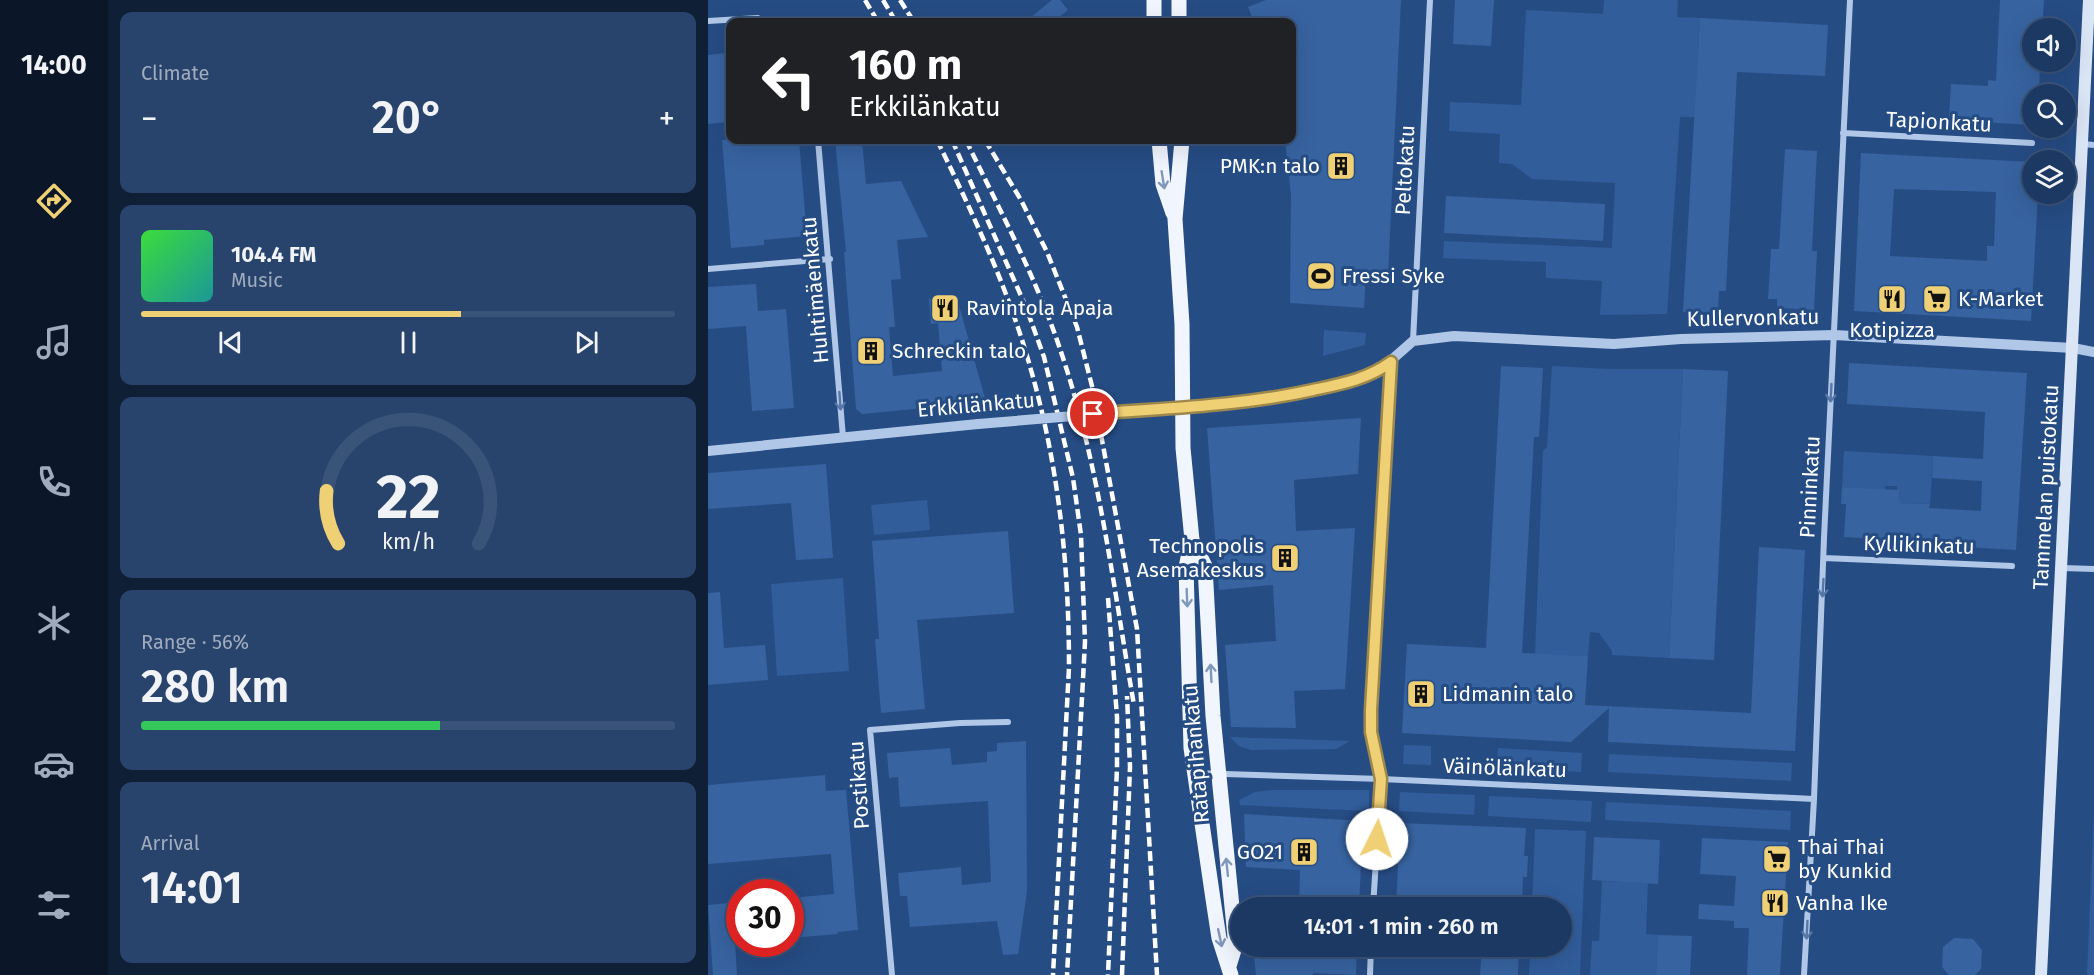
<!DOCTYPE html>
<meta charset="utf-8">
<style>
:root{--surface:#1c3963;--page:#29446c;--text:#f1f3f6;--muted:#a0acbe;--line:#3a5378;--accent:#f0d075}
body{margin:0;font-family:"Fira Sans",sans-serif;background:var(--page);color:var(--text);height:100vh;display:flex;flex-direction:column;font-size:22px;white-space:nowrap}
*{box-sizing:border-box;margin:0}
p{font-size:20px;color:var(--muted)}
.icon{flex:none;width:33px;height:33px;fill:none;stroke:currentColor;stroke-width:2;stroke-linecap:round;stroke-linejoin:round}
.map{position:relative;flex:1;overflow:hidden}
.details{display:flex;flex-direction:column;gap:12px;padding:12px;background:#0f1f36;width:600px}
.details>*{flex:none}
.top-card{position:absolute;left:18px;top:18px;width:570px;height:126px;border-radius:12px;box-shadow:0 6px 24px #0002,0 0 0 2px var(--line);background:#202124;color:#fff;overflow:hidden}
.controls{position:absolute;left:1314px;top:18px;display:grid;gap:12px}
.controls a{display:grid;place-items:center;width:54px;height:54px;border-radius:50%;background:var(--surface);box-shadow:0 6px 24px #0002,0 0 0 2px var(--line);font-size:30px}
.speed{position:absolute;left:18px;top:879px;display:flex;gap:12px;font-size:30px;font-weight:700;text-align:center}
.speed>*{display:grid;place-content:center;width:78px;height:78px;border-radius:50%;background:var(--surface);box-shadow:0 6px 24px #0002,0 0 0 2px var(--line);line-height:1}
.speed .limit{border:9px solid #d22;background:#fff;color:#111}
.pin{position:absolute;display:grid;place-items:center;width:51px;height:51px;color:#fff;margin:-26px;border:3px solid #fff;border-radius:50%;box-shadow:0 2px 6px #0007}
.me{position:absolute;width:66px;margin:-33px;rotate:4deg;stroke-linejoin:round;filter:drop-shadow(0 0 4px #0008)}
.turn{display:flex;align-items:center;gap:21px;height:126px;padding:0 24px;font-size:27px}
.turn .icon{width:78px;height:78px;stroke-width:2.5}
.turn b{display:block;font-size:42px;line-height:51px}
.big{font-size:45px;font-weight:600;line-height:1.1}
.details .card{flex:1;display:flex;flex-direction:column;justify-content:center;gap:9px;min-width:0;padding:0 21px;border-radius:12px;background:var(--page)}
.details .dial{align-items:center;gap:0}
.dial svg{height:156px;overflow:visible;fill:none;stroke:var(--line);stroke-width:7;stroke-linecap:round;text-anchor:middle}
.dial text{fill:var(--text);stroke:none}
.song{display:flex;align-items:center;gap:18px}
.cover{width:72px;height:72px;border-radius:9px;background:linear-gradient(135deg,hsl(120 70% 55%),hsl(180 70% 35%))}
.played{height:6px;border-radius:3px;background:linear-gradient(90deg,var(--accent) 60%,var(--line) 60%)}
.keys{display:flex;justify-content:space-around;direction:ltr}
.heat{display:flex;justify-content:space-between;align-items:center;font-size:33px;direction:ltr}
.charge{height:9px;border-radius:4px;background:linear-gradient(90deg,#34c759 56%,var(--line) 0)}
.trip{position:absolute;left:522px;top:897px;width:342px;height:60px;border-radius:30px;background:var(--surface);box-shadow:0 6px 24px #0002,0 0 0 2px var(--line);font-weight:600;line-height:60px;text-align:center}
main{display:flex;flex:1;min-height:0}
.tab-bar{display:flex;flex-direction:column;width:108px;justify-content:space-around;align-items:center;background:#0b1728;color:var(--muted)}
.tab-bar .icon{width:42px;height:42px}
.tab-bar .selected{color:var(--accent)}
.tab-bar b{font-size:27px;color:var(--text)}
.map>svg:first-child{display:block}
.green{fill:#315d9b}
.building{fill:#3763a0;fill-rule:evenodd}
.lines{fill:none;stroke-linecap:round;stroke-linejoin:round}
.minor{stroke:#b0c7e7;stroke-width:6}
.tertiary{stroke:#b0c7e7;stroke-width:10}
.secondary{stroke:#dae5f6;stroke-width:12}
.primary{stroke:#f1f6fe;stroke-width:15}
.rail{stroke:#fff;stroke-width:4.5;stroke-dasharray:10 4.5;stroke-linecap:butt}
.tertiary-bridge{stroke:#b0c7e7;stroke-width:10}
.oneway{stroke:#8198bb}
.oneway2{stroke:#5677a7}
.route-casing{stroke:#9c874c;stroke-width:15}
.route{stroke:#f0d075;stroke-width:10}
.labels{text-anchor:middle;stroke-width:6;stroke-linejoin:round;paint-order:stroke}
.street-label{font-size:21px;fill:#fff;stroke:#264c84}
.poi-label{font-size:21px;fill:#fff;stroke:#264c84;text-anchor:start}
</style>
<main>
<nav class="tab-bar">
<b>14:00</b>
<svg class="icon selected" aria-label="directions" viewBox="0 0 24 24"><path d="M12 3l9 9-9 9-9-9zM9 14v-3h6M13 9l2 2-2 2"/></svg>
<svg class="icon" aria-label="music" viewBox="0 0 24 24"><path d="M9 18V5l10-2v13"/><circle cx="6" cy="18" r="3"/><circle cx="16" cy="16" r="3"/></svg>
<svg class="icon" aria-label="phone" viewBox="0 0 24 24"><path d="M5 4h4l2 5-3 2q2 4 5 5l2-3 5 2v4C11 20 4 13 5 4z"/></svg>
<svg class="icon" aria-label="climate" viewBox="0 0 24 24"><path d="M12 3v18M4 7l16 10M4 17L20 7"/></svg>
<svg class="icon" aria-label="car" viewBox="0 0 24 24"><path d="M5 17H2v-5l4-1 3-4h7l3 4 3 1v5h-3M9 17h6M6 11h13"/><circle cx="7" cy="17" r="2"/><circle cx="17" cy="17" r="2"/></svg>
<svg class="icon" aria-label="filters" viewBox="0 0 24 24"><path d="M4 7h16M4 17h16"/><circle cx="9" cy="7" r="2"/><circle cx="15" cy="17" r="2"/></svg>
</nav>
<section class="details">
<div class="card"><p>Climate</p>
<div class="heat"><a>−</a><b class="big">20°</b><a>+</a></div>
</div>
<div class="card">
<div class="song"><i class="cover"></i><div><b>104.4 FM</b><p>Music</p></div></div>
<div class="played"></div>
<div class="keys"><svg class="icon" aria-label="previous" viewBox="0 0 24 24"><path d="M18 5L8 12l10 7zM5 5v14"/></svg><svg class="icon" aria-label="pause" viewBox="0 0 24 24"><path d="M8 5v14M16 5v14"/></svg><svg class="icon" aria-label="next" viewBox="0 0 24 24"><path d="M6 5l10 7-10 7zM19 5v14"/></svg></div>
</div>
<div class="card dial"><svg viewBox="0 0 100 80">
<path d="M14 69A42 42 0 1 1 86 69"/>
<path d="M14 69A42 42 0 0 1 8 42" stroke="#f0d075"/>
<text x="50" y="56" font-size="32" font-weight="700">22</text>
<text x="50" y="72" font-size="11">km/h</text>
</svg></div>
<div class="card"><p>Range · 56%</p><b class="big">280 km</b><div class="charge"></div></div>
<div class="card"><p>Arrival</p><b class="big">14:01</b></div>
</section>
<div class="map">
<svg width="1386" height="975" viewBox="0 0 1386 975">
<rect width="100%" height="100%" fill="#264c84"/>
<path class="green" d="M 896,0 L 970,0 L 969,17 L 992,18 L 987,117 L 972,117 L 959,314 L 892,315 L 894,281 L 838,278 L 838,262 L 735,258 L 736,241 L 904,248 L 907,183 L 824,179 L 804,164 L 791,163 L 792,134 L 741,131 L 742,102 L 813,105 L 818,10 L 895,14 Z
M 616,330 L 658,333 L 657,345 L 615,356 Z
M 844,366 L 901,369 L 975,369 L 961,658 L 904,655 L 904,651 L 891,633 L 882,632 L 880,656 L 827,654 L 835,451 L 839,447 Z
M 1136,451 L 1225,456 L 1222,504 L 1192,503 L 1191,491 L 1189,490 L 1189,486 L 1177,486 L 1177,490 L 1134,487 Z
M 219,500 L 222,530 L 166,535 L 163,505 Z
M 135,578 L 141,671 L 69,676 L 63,584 Z
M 522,737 L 642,741 L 628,749 L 543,750 L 531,746 Z
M 696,745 L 723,746 L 723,765 L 695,764 Z
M 790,748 L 874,753 L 873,772 L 789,768 Z
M 901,754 L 1084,763 L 1083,781 L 900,772 Z
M 565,790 L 661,790 L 661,811 L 532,805 L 531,800 L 547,792 Z
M 692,792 L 767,795 L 766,815 L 691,811 Z
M 781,796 L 884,801 L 883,822 L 780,816 Z
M 898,802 L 1083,811 L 1082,830 L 897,820 Z
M 1386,811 L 1386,975 L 1379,975 L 1385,832 Z
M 827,829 L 878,831 L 872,975 L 821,975 L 822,947 L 854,946 L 854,908 L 824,907 Z
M 894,881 L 940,883 L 938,934 L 950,935 L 948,975 L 882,975 L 884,941 L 891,941 Z"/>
<path class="building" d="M 344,0 L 352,0 L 360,10 L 345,22 L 317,22 Z
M 558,0 L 693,0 L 680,276 L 658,274 L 656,308 L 582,303 L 583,195 L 577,140 L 584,140 L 584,22 L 546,22 L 540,7 Z
M 747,0 L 786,0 L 783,46 L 745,44 Z
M 1292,0 L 1336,0 L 1334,28 L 1324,28 L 1324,62 L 1332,62 L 1331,94 L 1324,94 L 1324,125 L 1241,120 L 1243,84 L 1280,86 L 1280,80 L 1288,81 Z
M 992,18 L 1120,25 L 1117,76 L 1029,72 L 1018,291 L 1011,291 L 1010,313 L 975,312 Z
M 19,53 L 22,85 L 22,122 L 0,124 L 0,55 Z
M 14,140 L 91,140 L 99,236 L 56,240 L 56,245 L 23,248 Z
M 127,140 L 154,140 L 158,184 L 193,181 L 220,237 L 189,240 L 193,279 L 183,280 L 187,327 L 181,327 L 185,376 L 234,371 L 230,323 L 223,324 L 221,299 L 249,298 L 278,402 L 154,414 L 148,409 L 136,252 L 138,252 Z
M 1077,149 L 1109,151 L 1104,251 L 1109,251 L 1106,310 L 1069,308 L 1069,299 L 1060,299 L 1063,249 L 1071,249 Z
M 1153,153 L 1324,162 L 1324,194 L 1330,194 L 1323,321 L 1146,311 ZM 1186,189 L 1288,192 L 1286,246 L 1279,246 L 1279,261 L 1182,256 Z
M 738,196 L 897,204 L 895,241 L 736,233 Z
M 48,284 L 50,311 L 78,309 L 86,408 L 44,411 L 38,326 L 0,329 L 0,287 Z
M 1141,363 L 1319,373 L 1308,550 L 1189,543 L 1189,540 L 1136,537 L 1138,504 L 1133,504 L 1134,487 L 1191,490 L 1192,503 L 1222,504 L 1221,508 L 1273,511 L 1274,481 L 1224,478 L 1225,456 L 1275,459 L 1277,412 L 1139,404 Z
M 793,366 L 835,368 L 831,437 L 826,437 L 814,653 L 880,656 L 877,705 L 1043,713 L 1051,547 L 1097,550 L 1087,751 L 900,742 L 901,708 L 863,742 L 694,733 L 699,644 L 778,648 Z
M 975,369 L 1020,371 L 1006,660 L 961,658 Z
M 653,418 L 650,474 L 586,480 L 588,531 L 647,528 L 637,689 L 586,691 L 588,728 L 523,727 L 517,645 L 568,641 L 565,585 L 511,590 L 499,428 Z
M 118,464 L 125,558 L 88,560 L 83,503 L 0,509 L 0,473 Z
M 300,531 L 306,613 L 209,620 L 217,709 L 173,713 L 167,639 L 171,639 L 164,541 Z
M 12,592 L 16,648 L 57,645 L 60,680 L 0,685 L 0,593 Z
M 318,741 L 319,891 L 310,954 L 295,955 L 289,921 L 202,927 L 199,896 L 192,896 L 190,873 L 253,867 L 254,885 L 283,882 L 280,801 L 192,807 L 190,777 L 181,778 L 179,753 L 242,748 L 244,765 L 279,762 L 279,752 L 289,751 L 289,743 Z
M 117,775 L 118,791 L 138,790 L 150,930 L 129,932 L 130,934 L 82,938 L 82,898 L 126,894 L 123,854 L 0,864 L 0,785 Z
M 536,814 L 655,821 L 651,908 L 591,908 L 592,870 L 538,867 Z
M 692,823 L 818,828 L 816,856 L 820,856 L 819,877 L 815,877 L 814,908 L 688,908 Z
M 886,837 L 952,840 L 950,884 L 884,880 Z
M 994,838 L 1080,842 L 1072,975 L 1039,975 L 1041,928 L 1026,928 L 1026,921 L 990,919 L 991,904 L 1026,906 L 1028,876 L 992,874 Z
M 32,902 L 32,942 L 27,942 L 29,975 L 5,975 L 0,905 Z
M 950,935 L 984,936 L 982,975 L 948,975 Z
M 1246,938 L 1265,939 L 1274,950 L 1273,969 L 1267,975 L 1241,975 L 1234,967 L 1235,947 Z
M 545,946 L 649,946 L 648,975 L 605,973 L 605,975 L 548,975 Z
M 774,946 L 811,946 L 810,975 L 772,975 Z"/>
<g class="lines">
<path class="minor" d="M 0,21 L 50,18 L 57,22
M 1135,133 L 1324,143
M 110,140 L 135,437
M 1375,144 L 1386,145
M 0,269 L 122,259
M 705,341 L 722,0
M 1116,558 L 1304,566
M 1354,568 L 1386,569
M 486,773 L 673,779 L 1106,799
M 665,908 L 673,779 L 671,763 L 663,732 L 663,710 L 683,363
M 184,975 L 162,730 L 252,723 L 300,722
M 662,975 L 663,946
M 1096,975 L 1106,799 L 1116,538 L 1142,0"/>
<path class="tertiary" d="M 498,405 L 579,396 L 641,382 L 672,370 L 705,341 L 746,336 L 906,344 L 973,339 L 1126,335 L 1365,348 L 1386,352
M 0,451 L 270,424"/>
<path class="secondary" d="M 1333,975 L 1381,0"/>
<path class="primary" d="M 446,0 L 446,22
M 471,0 L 471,22
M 451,140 L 455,184 L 465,213
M 474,140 L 467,219 L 474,324 L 475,448 L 484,540 L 478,567 L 483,748 L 505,899 L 511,938 L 523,975
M 484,540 L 497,566 L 505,716 L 527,937 L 526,950 L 521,966"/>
<path class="rail" d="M 157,0 L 170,22
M 175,0 L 188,22
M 192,0 L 206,22
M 229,140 C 265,214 301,290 323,370 C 351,468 361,566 361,667 L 345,975
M 244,140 L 318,307 L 336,357 L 365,478 L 373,535 L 377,642 L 359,975
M 258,140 C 290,207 327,275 351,346 C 391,462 405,585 426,705
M 277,140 L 313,200 L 339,252 L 369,327 L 384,386 L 429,629 L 449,975
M 400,598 L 409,717 L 409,768 L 400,975
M 414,975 L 422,767 L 419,696"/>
<path class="tertiary-bridge" d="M 270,424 L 498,405"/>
</g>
<defs><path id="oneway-shaft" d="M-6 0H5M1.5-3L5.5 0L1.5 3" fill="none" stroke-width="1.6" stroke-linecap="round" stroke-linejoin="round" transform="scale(1.5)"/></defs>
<g class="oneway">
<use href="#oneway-shaft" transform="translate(455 180) rotate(81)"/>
<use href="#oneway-shaft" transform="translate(479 598) rotate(88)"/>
<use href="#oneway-shaft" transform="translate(503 673) rotate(-93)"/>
<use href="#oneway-shaft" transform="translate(519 867) rotate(-96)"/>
<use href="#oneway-shaft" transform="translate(512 938) rotate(78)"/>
</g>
<g class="oneway2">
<use href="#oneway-shaft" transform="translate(1123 393) rotate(93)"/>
<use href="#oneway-shaft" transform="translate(132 401) rotate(86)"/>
<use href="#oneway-shaft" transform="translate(1115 588) rotate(93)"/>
<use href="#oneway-shaft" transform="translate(1099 930) rotate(93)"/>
</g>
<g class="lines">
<g class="route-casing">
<path id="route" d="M 385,414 C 458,408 533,406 605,390 C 633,384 660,379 683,362 L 663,710 L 663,732 L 673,779 L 669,839"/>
</g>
<use href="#route" class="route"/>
</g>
<defs>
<g id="building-square" transform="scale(1.5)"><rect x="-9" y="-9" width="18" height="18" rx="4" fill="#f0d075" stroke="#264c84"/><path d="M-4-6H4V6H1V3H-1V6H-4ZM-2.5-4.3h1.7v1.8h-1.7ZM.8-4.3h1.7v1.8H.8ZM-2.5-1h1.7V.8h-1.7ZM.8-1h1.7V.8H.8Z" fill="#111"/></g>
<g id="stadium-square" transform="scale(1.5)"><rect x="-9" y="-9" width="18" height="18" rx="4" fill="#f0d075" stroke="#264c84"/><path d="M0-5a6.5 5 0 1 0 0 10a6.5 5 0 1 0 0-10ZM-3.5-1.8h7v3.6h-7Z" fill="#111"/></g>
<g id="restaurant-square" transform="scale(1.5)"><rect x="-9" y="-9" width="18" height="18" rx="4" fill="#f0d075" stroke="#264c84"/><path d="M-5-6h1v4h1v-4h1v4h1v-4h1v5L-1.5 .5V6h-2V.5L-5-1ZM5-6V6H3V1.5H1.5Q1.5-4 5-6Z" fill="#111"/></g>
<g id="supermarket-square" transform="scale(1.5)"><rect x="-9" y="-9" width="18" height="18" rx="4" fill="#f0d075" stroke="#264c84"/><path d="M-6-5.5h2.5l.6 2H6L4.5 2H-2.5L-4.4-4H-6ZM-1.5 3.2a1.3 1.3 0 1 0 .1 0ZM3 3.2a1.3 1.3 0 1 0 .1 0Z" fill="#111"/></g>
</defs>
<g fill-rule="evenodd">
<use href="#building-square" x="633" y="166"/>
<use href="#stadium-square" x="613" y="276"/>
<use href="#restaurant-square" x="1184" y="299"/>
<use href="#supermarket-square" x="1229" y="299"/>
<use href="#restaurant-square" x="237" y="308"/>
<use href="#building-square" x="163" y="351"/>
<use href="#building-square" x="577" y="558"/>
<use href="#building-square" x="713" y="694"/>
<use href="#building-square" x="596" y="852"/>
<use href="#supermarket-square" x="1069" y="859"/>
<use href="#restaurant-square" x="1067" y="903"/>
</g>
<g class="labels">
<g class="street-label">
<text transform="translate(1231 122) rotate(3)" y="7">Tapionkatu</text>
<text transform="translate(697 170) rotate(-87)" y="7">Peltokatu</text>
<text transform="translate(107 290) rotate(-95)" y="7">Huhtimäenkatu</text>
<text transform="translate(1045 318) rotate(-1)" y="7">Kullervonkatu</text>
<text transform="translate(268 405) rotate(-5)" y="7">Erkkilänkatu</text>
<text transform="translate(1102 487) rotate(-87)" y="7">Pinninkatu</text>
<text transform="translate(1338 487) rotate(-87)" y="7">Tammelan puistokatu</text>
<text transform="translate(1211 545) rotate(2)" y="7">Kyllikinkatu</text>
<text transform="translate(488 754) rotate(-95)" y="7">Ratapihankatu</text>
<text transform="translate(797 768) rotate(2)" y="7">Väinölänkatu</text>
<text transform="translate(151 785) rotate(-94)" y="7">Postikatu</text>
</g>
<g class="poi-label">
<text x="612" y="173" text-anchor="end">PMK:n talo</text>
<text x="634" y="283">Fressi Syke</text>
<text x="1250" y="306">K-Market</text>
<text x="258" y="315">Ravintola Apaja</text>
<text x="1184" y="337" text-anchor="middle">Kotipizza</text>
<text x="184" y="358">Schreckin talo</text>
<text x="556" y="553" text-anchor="end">Technopolis<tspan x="556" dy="24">Asemakeskus</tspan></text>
<text x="734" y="701">Lidmanin talo</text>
<text x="1090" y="854">Thai Thai<tspan x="1090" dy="24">by Kunkid</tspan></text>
<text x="575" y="859" text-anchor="end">GO21</text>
<text x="1088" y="910">Vanha Ike</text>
</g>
</g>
</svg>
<div class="controls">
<a><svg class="icon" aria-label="sound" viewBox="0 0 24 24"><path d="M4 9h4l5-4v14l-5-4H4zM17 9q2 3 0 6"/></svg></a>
<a><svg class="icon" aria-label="search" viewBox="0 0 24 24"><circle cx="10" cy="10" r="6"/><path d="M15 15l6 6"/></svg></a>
<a><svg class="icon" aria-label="layers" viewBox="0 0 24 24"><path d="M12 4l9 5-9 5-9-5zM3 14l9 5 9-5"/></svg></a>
</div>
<div class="speed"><div class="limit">30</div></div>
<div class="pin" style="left:385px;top:414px;background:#d93025"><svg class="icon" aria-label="arrive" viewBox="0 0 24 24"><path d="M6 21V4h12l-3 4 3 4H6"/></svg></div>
<svg class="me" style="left:669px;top:839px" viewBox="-20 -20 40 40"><circle r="19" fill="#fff"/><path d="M0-13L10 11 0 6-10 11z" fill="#f0d075"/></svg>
<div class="trip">14:01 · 1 min · 260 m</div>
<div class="top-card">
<div class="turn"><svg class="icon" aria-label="left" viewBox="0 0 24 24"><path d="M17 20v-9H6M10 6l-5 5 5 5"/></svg><div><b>160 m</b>Erkkilänkatu</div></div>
</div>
</div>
</main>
